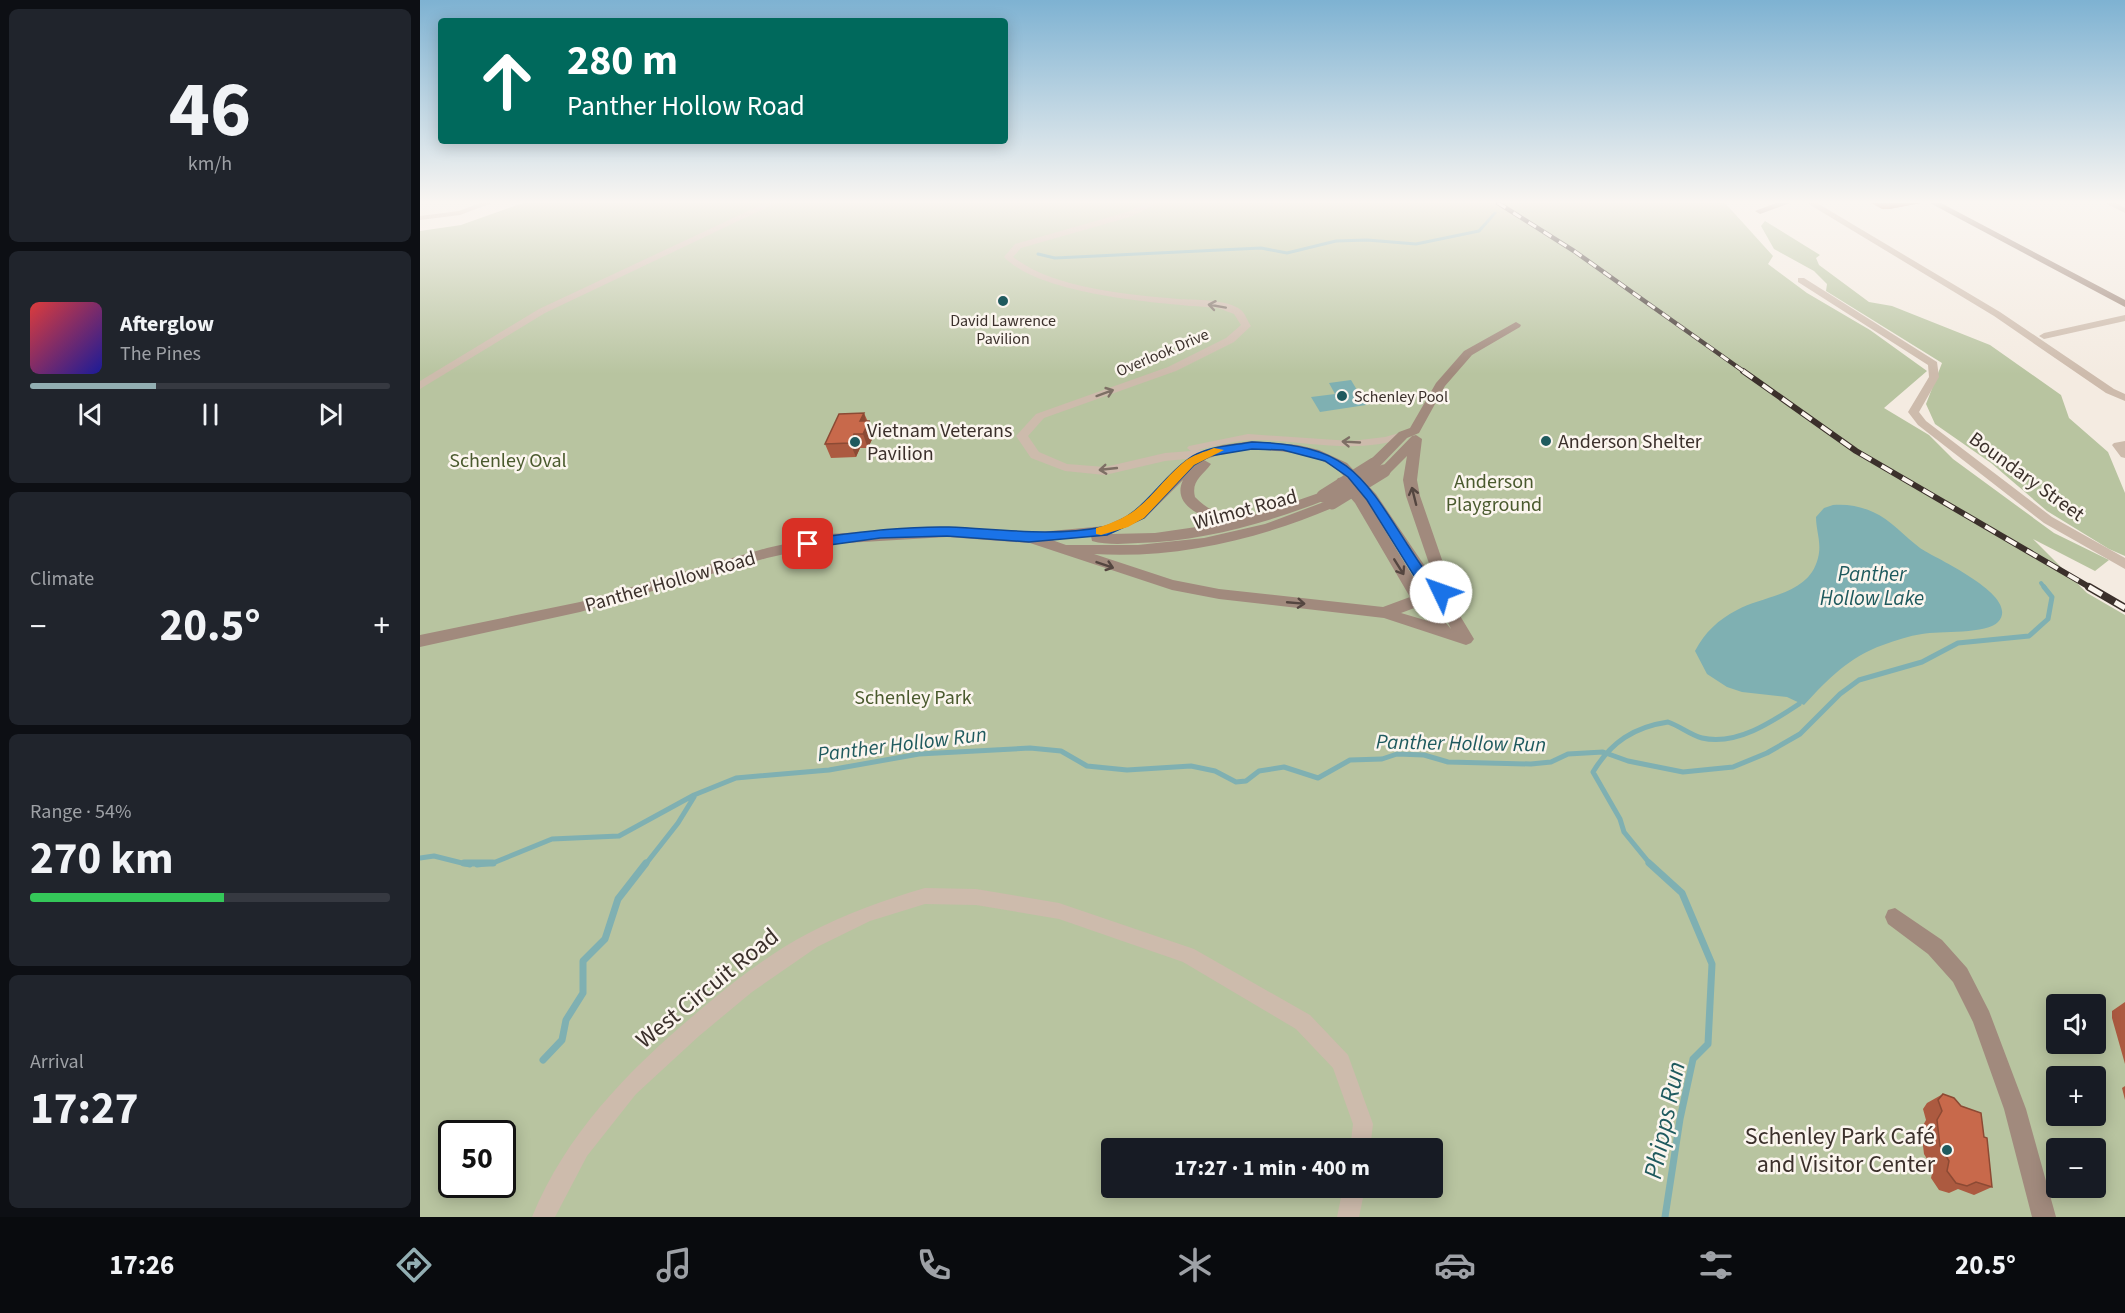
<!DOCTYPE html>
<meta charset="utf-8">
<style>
:root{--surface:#171b24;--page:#20242c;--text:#f1f3f6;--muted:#9ea1a6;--line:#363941;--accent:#92aeb2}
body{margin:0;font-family:"Source Sans 3",sans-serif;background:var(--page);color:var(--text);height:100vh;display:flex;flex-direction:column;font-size:22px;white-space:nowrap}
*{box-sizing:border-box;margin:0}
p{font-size:20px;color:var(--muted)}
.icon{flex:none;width:33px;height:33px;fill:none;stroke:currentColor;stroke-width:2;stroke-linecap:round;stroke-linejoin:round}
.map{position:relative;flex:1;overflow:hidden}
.sheet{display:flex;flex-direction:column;gap:9px;padding:9px;background:#0d0f14;width:420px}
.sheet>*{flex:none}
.banner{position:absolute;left:18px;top:18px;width:570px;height:126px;border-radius:6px;box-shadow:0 3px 15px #0003;background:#00695c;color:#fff;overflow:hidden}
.fabs{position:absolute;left:1626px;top:994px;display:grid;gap:12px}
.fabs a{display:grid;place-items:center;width:60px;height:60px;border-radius:6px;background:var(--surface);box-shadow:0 3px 15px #0003;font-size:30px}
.speed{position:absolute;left:18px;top:1120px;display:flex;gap:12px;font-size:30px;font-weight:700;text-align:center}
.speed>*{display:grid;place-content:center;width:78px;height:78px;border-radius:50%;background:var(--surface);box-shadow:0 3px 15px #0003;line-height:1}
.speed .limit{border:3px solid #111;border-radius:9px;background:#fff;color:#111}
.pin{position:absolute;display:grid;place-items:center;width:51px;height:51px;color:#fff;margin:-26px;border-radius:12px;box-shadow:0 3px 9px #0006}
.me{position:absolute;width:66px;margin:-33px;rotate:312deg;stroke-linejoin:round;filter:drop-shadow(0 0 4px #0008)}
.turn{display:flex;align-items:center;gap:21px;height:126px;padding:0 30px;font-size:27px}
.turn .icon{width:78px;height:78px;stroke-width:2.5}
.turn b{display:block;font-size:42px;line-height:51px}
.big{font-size:45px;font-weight:700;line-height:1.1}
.sheet .card{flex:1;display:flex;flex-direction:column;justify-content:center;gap:9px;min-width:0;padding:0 21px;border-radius:9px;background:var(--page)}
.sheet .dial{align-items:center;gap:0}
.dial b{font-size:78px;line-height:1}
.song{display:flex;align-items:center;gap:18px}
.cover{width:72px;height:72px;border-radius:9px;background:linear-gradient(135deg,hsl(0 70% 55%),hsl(240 70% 35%))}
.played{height:6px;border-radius:3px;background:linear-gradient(90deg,var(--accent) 35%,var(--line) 35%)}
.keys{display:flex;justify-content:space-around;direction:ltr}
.heat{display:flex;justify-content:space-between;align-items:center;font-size:33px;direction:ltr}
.charge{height:9px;border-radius:4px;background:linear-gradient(90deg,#34c759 54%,var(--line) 0)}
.trip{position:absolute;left:681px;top:1138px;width:342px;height:60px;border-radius:6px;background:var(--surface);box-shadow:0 3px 15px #0003;font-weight:700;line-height:60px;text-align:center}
.tab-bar{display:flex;height:96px;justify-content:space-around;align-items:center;background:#090b0e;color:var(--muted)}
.tab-bar .icon{width:42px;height:42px}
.tab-bar .on{color:var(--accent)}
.tab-bar b{font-size:27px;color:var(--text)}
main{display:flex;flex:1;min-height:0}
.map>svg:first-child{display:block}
.green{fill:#b8c4a0;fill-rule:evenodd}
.water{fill:#7fb0b2}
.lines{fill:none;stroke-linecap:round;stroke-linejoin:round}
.stream-far3{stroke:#7fb0b2;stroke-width:3}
.stream-far2{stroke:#7fb0b2;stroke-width:4}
.stream-far1{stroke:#7fb0b2;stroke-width:5}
.stream{stroke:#7fb0b2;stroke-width:7}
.street{fill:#cdbbac;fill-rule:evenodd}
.secondary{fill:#a18a7d;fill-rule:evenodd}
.rail-far2-casing{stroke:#3b302b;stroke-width:4.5}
.rail-far1-casing{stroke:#3b302b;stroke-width:6}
.rail-casing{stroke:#3b302b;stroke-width:8}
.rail-far2{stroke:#fbf5ee;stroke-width:3;stroke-dasharray:9;stroke-linecap:butt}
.rail-far1{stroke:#fbf5ee;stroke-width:4;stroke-dasharray:12;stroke-linecap:butt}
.rail{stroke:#fbf5ee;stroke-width:5;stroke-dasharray:15;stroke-linecap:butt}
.secondary-bridge{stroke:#a18a7d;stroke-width:13}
.wall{fill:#ac5a40}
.shaded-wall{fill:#8c4a34}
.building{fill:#c8694b;stroke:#8c4a34;stroke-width:1.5}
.oneway{stroke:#7d6f65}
.oneway2{stroke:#544640}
.route{fill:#1a73e8;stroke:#114b97;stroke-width:1.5}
.slow{fill:#f59e0b}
.poi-dot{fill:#1f5a5e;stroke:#fbf5ee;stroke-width:2}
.labels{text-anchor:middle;stroke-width:5;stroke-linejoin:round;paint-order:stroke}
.far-poi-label{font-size:16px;fill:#3b302b;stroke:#fbf5ee}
.far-street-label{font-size:16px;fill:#3b302b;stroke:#fbf5ee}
.poi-label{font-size:20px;fill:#3b302b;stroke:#fbf5ee;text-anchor:start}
.park-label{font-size:20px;fill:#4a5a2e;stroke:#fbf5ee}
.street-label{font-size:20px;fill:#3b302b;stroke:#fbf5ee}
.water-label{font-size:21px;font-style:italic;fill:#1f5a5e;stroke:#fbf5ee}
.near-street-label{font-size:24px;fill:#3b302b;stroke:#fbf5ee}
.near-poi-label{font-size:24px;fill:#3b302b;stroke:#fbf5ee;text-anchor:end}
.near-water-label{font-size:26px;font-style:italic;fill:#1f5a5e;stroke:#fbf5ee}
</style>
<main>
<section class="sheet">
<div class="card dial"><b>46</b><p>km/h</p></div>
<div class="card">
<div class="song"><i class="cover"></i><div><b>Afterglow</b><p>The Pines</p></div></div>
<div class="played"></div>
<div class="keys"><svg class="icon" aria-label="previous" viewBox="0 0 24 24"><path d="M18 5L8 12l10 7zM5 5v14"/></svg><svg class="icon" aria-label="pause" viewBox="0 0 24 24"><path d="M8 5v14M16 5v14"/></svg><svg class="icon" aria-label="next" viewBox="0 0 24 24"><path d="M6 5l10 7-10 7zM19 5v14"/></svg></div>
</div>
<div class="card"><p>Climate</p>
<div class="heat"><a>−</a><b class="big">20.5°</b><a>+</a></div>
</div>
<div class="card"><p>Range · 54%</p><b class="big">270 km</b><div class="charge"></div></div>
<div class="card"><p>Arrival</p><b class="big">17:27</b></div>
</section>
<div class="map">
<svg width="1705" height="1217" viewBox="0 0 1705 1217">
<rect width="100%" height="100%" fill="#f4ebe1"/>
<path class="green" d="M 103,203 L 1305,203 L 1353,256 L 1348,264 L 1387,293 L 1450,330 L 1507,371 L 1464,408 L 1509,435 L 1533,459 L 1634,533 L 1689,560 L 1675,571 L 1613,539 L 1667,593 L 1705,615 L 1705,1217 L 0,1217 L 0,231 L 41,225 ZM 1636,1005 L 1676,1005 L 1676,1044 L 1636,1044 ZM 1636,1077 L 1676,1077 L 1676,1116 L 1636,1116 ZM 32,1134 L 82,1134 L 82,1185 L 32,1185 ZM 692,1149 L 1012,1149 L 1012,1188 L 692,1188 ZM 1636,1149 L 1676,1149 L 1676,1188 L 1636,1188 Z
M 1345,221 L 1400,255 L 1396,258 L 1399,265 L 1449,302 L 1472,306 L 1570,345 L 1641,395 L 1649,418 L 1688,452 L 1705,493 L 1705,556 L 1689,549 L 1627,511 L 1571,463 L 1515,424 L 1506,404 L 1522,363 L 1406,291 L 1407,284 L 1394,271 L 1354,249 L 1341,226 Z"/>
<path class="water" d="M 931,380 L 946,405 L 900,412 L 891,397 L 915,394 L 909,383 Z
M 1413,505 C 1427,504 1440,506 1453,512 C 1471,520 1484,536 1500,548 C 1516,559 1602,596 1578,622 C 1568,634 1519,631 1502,634 C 1489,636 1476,640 1463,645 C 1429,657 1408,679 1384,705 L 1367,697 L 1322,692 L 1307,687 L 1287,674 L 1275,651 C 1285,632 1298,620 1317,610 C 1345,595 1389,595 1398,558 C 1402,543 1396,531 1396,517 L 1404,508 Z"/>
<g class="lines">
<path class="stream-far3" d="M 618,254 L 635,258 L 841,248 L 867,253 L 916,241 L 947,240 L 996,244 L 1059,231 L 1075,213"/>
<path class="stream-far2" d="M 1621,583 L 1625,588"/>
<path class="stream-far1" d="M 0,858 L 14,856 L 50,865
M 57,865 L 73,863 L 132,839 L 199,836 L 274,795 L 316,778 L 409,770 L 499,754 L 610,748 L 641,751 L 667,766 L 707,770 L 771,766 L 795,771 L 816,782 L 826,781 L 839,771 L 864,767 L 898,778 L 930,760 L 962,759 L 977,754 L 1004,755 L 1028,762 L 1111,764 L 1131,762 L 1148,754 L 1183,752 L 1208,761 L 1263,772 L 1313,767 L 1347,753 L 1380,734 L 1420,694 L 1439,680 L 1502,662 L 1538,643 L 1609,636 L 1628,619 L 1632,597 L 1624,587
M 225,865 L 258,823 L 274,797
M 1231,865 L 1204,832 L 1200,819 L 1173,772 C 1191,742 1214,727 1248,722 C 1260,726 1270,735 1282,738 C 1316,746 1352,722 1379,704"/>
<path class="stream" d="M 44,863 L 73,863
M 1229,863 L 1262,893 L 1292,964 L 1288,1044 L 1273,1059 L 1260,1119 L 1245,1217
M 123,1060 L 142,1040 L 146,1020 L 163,993 L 163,961 L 185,939 L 198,899 L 226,863"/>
<path class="street" d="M 60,203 L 72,203 L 40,215 L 0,220 L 0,216 L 39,211 Z
M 345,203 L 356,203 L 125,313 L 0,389 L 0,381 L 119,309 Z
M 726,203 L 737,203 L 713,216 L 601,248 L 593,257 C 635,289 706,294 758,299 C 774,300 808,299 821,310 C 825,313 828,322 831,326 L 814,342 L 756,371 L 624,418 L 608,436 L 619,452 L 647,464 L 685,467 L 745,453 L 771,451 L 767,448 L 769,446 L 828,434 L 931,441 L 965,437 L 983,432 L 989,435 L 987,437 C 937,455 888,441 837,440 C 816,440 797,446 778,450 L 791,451 L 791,455 L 787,457 L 745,461 L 685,475 L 645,471 L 611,458 L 596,436 L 616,414 L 748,367 L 806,338 L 821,325 L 814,314 L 798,308 C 744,304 621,296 584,257 L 595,244 L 707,212 Z
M 1387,203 L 1397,203 L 1580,312 L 1694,389 L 1705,394 L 1705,401 L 1686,393 L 1574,316 Z
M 1685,203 L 1696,203 L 1705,208 L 1705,213 Z
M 1378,278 L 1384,278 L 1517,362 L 1519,377 L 1499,412 L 1506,421 L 1632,517 L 1705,558 L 1705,569 L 1624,523 L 1498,425 L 1488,412 L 1509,377 L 1508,365 L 1378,282 Z
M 1705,315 L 1705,321 L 1624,339 L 1619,336 L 1624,333 Z
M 1705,441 L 1705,458 L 1701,457 L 1692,445 L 1694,443 Z
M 505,888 L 556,889 L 639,903 L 774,949 L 890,1015 L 928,1055 L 953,1124 L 950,1149 L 930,1149 L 933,1124 L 913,1068 L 876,1029 L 763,962 L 639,919 L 556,905 L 505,904 L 450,921 L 397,947 L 332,992 L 279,1036 L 216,1094 L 167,1156 L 135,1217 L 112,1217 C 148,1129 215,1064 286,1005 C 317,979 351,953 387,934 C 425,914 464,900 505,888 Z
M 923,1188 L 945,1188 L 939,1217 L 917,1217 Z"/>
<path class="secondary" d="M 1356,203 L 1370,203 L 1340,214 L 1335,211 Z
M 1510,203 L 1521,203 L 1705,300 L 1705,307 Z
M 1096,322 L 1101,325 L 1100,327 L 1052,355 L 1025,386 L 999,433 L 987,438 L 959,467 L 949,467 L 948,464 L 949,461 L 979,432 L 990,428 L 1016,383 L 1044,351 Z
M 996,435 L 1002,439 L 997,480 L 1000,496 L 1029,580 L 1033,604 L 1054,639 L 1051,643 L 1046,645 L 964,618 L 799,599 L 752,590 L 610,543 L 527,537 L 409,544 L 347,558 L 160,612 L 0,647 L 0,635 L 160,602 L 347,548 L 409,534 L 527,527 L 609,533 L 685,526 L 715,512 L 773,455 L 802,445 L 832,441 L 878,445 L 899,450 L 927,463 L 956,494 L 1015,581 L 986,496 L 983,480 L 987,456 L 969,474 L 964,475 L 958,471 L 992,436 ZM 832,449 C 865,452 901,451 925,477 L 918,478 L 916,481 L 935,503 L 990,597 L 963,607 L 799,589 L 753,580 L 674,554 C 758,559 840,539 917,506 L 919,503 L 912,499 L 845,524 L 784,538 L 718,545 L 646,545 L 632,540 L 671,536 L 672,541 C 686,545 704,544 718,543 C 784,541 847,523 908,499 L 910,496 L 903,492 C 861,503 813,537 775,497 C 771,481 782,476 791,464 L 784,460 L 804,453 ZM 763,480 C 751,506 784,518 804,523 L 735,533 L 690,534 L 725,518 ZM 958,519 L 1001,587 L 1008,591 L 1003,593 ZM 1016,597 L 1031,629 L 1009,602 ZM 997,607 L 1008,621 L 981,613 Z
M 1475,908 L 1522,940 L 1547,968 L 1569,1011 L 1606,1109 L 1636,1217 L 1612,1217 L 1584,1109 L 1553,1022 L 1533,982 L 1508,954 L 1468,924 L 1465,917 L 1468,910 Z"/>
<g class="rail-far2-casing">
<path id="rail-far2" d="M 1078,203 L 1154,251 L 1326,373"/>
</g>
<g class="rail-far1-casing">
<path id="rail-far1" d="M 1323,371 L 1436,451 L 1671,588"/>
</g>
<g class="rail-casing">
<path id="rail" d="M 1669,587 L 1705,608"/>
</g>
<use href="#rail-far2" class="rail-far2"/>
<use href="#rail-far1" class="rail-far1"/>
<use href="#rail" class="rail"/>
<path class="secondary-bridge" d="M 903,496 L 954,464
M 912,503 L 964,471"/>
</g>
<path class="wall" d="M 1451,203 L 1501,203 L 1469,209 L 1462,209 Z
M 444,413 L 454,435 L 448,448 L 440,448 L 436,457 L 411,458 L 405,444 Z
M 1705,1002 L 1705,1064 L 1692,1018 L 1692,1011 Z
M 1705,1086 L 1705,1100 L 1702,1088 Z
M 1523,1094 L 1564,1137 L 1572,1187 L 1554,1195 L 1538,1189 L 1529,1193 L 1519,1190 L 1511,1178 L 1513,1169 L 1504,1154 L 1501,1129 L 1506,1120 L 1503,1109 L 1507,1103 Z"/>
<path class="shaded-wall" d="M 1472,203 L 1501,203 L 1469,209 Z
M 444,413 L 447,424 L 449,421 L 454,435 L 448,448 L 443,434 L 440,421 Z
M 434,434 L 440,448 L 436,457 L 430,443 Z"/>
<path class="building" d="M 444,413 L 440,421 L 449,421 L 443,434 L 434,434 L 430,443 L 405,444 L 419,414 Z
M 1523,1094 L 1534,1098 L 1541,1106 L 1561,1113 L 1564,1137 L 1567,1138 L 1572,1187 L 1556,1182 L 1547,1186 L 1536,1183 L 1527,1171 L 1529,1161 L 1520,1146 L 1517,1120 L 1522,1111 L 1518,1100 Z"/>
<defs><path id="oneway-shaft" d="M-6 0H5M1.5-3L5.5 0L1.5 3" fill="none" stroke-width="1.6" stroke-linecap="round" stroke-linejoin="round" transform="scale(1.5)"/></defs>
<g class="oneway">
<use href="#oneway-shaft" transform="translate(797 306) rotate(-170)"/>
<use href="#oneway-shaft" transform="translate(685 393) rotate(-20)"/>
<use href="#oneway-shaft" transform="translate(931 442) rotate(-177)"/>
<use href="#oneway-shaft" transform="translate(688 469) rotate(174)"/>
</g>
<g class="oneway2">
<use href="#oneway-shaft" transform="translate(994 496) rotate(-104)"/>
<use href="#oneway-shaft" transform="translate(685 565) rotate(19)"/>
<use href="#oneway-shaft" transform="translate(979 567) rotate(58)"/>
<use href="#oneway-shaft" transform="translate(876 603) rotate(5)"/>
</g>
<linearGradient id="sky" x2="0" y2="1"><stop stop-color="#7eb2d2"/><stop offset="0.54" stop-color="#faf6f2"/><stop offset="1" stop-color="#faf6f2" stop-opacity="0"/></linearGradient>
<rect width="1705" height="374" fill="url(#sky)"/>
<path class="route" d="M 832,442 C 925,445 940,470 987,544 C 999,562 1007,578 1026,589 L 1026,596 L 1016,596 L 1001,587 L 947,500 L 928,477 L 905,461 L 863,450 L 832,449 L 790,456 L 774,465 L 724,518 L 687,535 L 609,542 L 527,536 L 460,538 L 388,548 L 382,544 L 388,539 C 435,533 482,526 529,527 C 580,529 631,537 683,527 C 721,518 738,481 767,460 C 785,446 810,446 832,442 Z"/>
<path class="slow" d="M 794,448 L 804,450 L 774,465 L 724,518 L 708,527 L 681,535 L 676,534 L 676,528 C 726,514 729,492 764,462 C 772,455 785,452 794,448 Z"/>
<g class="poi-dot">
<circle cx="583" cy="301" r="6"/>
<circle cx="922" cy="396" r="6"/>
<circle cx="1126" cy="441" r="6"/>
<circle cx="435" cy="442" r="6"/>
<circle cx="1527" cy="1150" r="6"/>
</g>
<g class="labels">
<g class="far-poi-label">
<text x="583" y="326">David Lawrence<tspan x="583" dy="18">Pavilion</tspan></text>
<text x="934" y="402" text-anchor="start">Schenley Pool</text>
</g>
<g class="far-street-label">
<text transform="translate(742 352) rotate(-23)" y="6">Overlook Drive</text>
</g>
<g class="poi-label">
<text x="447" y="437">Vietnam Veterans<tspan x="447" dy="23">Pavilion</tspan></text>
<text x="1138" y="448">Anderson Shelter</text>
</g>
<g class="park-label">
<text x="88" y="467">Schenley Oval</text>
<text x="1074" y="488">Anderson<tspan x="1074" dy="23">Playground</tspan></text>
<text x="493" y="704">Schenley Park</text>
</g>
<g class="street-label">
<text transform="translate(1607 476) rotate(36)" y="7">Boundary Street</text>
<text transform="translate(825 509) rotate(-15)" y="7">Wilmot Road</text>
<text transform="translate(250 581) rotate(-16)" y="7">Panther Hollow Road</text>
</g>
<g class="water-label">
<text x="1452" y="581">Panther<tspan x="1452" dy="24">Hollow Lake</tspan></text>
<text transform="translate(1041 743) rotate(1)" y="7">Panther Hollow Run</text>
<text transform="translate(482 744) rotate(-7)" y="7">Panther Hollow Run</text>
</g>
<g class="near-street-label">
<text transform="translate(287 988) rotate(-39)" y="8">West Circuit Road</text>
</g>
<g class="near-poi-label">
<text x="1515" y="1144">Schenley Park Café<tspan x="1515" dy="28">and Visitor Center</tspan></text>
</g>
<g class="near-water-label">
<text transform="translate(1244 1120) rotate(-78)" y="9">Phipps Run</text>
</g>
</g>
</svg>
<div class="fabs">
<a><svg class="icon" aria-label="sound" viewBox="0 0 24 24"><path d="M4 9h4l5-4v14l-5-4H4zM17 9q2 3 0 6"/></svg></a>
<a>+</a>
<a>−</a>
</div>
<div class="speed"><div class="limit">50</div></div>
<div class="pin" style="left:388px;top:544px;background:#d93025"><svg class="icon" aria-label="arrive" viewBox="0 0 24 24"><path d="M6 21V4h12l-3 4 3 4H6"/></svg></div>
<svg class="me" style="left:1021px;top:592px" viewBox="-20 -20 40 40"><circle r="19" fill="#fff"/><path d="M0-13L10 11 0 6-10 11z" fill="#1a73e8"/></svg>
<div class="trip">17:27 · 1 min · 400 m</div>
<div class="banner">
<div class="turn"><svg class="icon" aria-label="ahead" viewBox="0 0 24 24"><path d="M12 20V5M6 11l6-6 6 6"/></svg><div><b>280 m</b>Panther Hollow Road</div></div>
</div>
</div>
</main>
<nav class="tab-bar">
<b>17:26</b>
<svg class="icon on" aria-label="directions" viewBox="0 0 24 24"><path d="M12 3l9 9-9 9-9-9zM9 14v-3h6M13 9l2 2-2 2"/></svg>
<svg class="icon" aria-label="music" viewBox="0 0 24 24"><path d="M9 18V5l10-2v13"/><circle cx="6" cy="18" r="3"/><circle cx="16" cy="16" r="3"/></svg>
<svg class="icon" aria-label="phone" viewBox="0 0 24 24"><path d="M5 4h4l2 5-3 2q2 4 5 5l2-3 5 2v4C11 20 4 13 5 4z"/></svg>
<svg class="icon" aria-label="climate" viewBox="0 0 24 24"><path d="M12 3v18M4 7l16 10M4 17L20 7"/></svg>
<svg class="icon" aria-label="car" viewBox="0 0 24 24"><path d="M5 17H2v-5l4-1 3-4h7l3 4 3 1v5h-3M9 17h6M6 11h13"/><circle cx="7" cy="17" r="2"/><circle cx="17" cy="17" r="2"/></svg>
<svg class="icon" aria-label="filters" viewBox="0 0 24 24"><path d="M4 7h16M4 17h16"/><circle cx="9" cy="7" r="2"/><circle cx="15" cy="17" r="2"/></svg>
<b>20.5°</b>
</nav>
